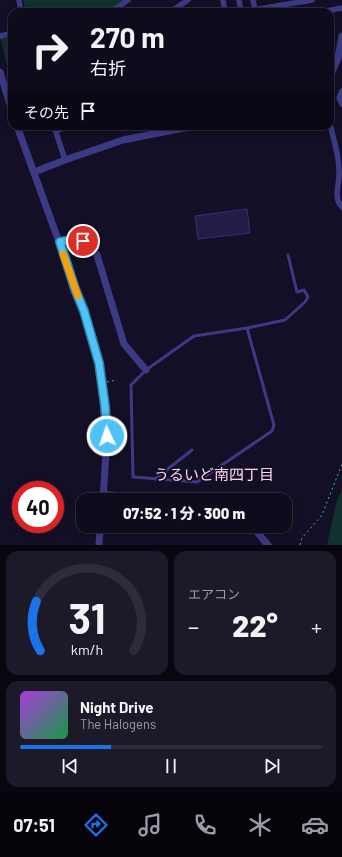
<!DOCTYPE html>
<html lang="ja">
<meta charset="utf-8">
<style>
:root{--surface:#0e0b1c;--page:#1c1929;--text:#f1f3f6;--muted:#9b9ba3;--line:#2e2b3b;--accent:#1a73e8}
body{margin:0;font-family:Barlow,"Noto Sans JP",sans-serif;background:var(--page);color:var(--text);height:100vh;display:flex;flex-direction:column;font-size:15px;white-space:nowrap}
*{box-sizing:border-box;margin:0}
p{font-size:13px;color:var(--muted)}
.icon{flex:none;width:22px;height:22px;fill:none;stroke:currentColor;stroke-width:2;stroke-linecap:round;stroke-linejoin:round}
.map{position:relative;height:545px;overflow:hidden}
.side{display:flex;flex-direction:column;gap:6px;padding:6px;background:#08060f;flex:1}
.side>*{flex:none}
.guide{position:absolute;left:8px;top:8px;width:326px;height:122px;border-radius:12px;box-shadow:0 2px 10px #0003,0 0 0 1px var(--line);background:#0e0b1c;color:var(--text);overflow:hidden}
.speed{position:absolute;left:12px;top:481px;display:flex;gap:8px;font-size:20px;font-weight:700;text-align:center}
.speed>*{display:grid;place-content:center;width:52px;height:52px;border-radius:50%;background:var(--surface);box-shadow:0 2px 10px #0003,0 0 0 1px var(--line);line-height:1}
.speed .limit{border:6px solid #d22;background:#fff;color:#111}
.pin{position:absolute;display:grid;place-items:center;width:34px;height:34px;color:#fff;margin:-17px;border:2px solid #fff;border-radius:50%;box-shadow:0 1px 4px #0007}
.me{position:absolute;width:44px;margin:-22px;rotate:357deg;stroke-linejoin:round;filter:drop-shadow(0 0 3px #0008)}
.turn{display:flex;align-items:center;gap:14px;height:84px;padding:0 16px;font-size:18px}
.turn .icon{width:52px;height:52px;stroke-width:2.5}
.turn b{display:block;font-size:28px;line-height:34px}
.then{display:flex;align-items:center;height:38px;padding:0 16px;background:#0003;gap:8px;font-size:15px}
.big{font-size:30px;font-weight:800;line-height:1.1}
.side .card{flex:1;display:flex;flex-direction:column;justify-content:center;gap:6px;min-width:0;padding:0 14px;border-radius:12px;background:var(--page)}
.side .dial{align-items:center;gap:0}
.dial svg{height:104px;overflow:visible;fill:none;stroke:var(--line);stroke-width:7;stroke-linecap:round;text-anchor:middle}
.dial text{fill:var(--text);stroke:none}
.song{display:flex;align-items:center;gap:12px}
.cover{width:48px;height:48px;border-radius:6px;background:linear-gradient(135deg,hsl(280 70% 55%),hsl(140 70% 35%))}
.played{height:4px;border-radius:2px;background:linear-gradient(90deg,var(--accent) 30%,var(--line) 30%)}
.keys{display:flex;justify-content:space-around;direction:ltr}
.heat{display:flex;justify-content:space-between;align-items:center;font-size:22px;direction:ltr}
.side .tiles{flex:1;display:grid;gap:6px;grid-template-columns:1fr 1fr}
.card:last-child{grid-column:span 2}
.trip{position:absolute;left:76px;top:493px;width:216px;height:40px;border-radius:12px;background:var(--surface);box-shadow:0 2px 10px #0003,0 0 0 1px var(--line);font-weight:800;line-height:40px;text-align:center}
.tab-bar{display:flex;height:64px;justify-content:space-around;align-items:center;background:#06040b;color:var(--muted)}
.tab-bar .icon{width:28px;height:28px}
.tab-bar .on{color:var(--accent)}
.tab-bar b{font-size:18px;color:var(--text)}
.map>svg:first-child{display:block}
.green{fill:#12302f}
.building{fill:#241b47;stroke:#3b2d73}
.lines{fill:none;stroke-linecap:round;stroke-linejoin:round}
.path{stroke:#2fb8b0;stroke-width:1;stroke-dasharray:2 3;stroke-linecap:butt}
.service{stroke:#3d3a85;stroke-width:3}
.minor{stroke:#3d3a85;stroke-width:5.5}
.tertiary{stroke:#3d3a85;stroke-width:7}
.route-casing{stroke:#337fa1;stroke-width:10}
.route{stroke:#4fc3f7;stroke-width:7}
.slow{stroke:#f59e0b;stroke-width:7}
.labels{text-anchor:middle;stroke-width:4;stroke-linejoin:round;paint-order:stroke}
.neighbourhood-label{font-size:15px;fill:#ffd6f0;stroke:#130f26}
</style>
<div class="map">
<svg width="342" height="545" viewBox="0 0 342 545">
<rect width="100%" height="100%" fill="#130f26"/>
<path class="green" d="M 23,0 L 124,0 L 108,12 L 26,12 Z
M 12,33 L 12,78 L 10,78 L 0,37 Z
M 342,489 L 342,545 L 327,545 L 336,504 Z"/>
<path class="building" d="M 247,209 L 250,233 L 198,239 L 195,216 Z"/>
<g class="lines">
<path class="path" d="M 107,382 L 117,380
M 300,545 L 302,538 L 322,515 L 342,464"/>
<path class="service" d="M 247,328 L 274,425 L 272,431 L 197,482 L 133,477 L 131,385 L 146,370 L 194,336 L 247,328 L 285,320 L 305,302 L 308,297 L 304,290 L 297,292 L 288,255
M 155,479 L 192,450"/>
<path class="minor" d="M 19,0 L 21,12
M 223,0 L 225,12
M 239,0 L 241,12
M 253,0 L 255,10
M 111,12 L 128,0
M 163,12 L 173,10 L 188,0
M 241,12 L 312,0
M 321,12 L 342,8
M 0,36 L 12,33
M 342,91 L 339,98 L 342,104
M 330,124 C 334,141 340,159 339,177 C 338,187 334,199 342,207
M 54,126 L 65,160
M 56,131 L 68,126"/>
<path class="tertiary" d="M 0,72 L 12,111
M 330,77 L 338,58 L 342,36
M 17,126 L 84,311 L 99,363 L 105,406 L 107,436 L 103,500
M 34,172 L 65,160 L 123,140 L 194,126
M 60,242 C 80,238 84,238 97,255 L 124,344 L 146,370
M 103,494 L 154,500
M 252,526 L 268,545
M 99,545 L 100,526"/>
</g>
<g class="lines">
<g class="route-casing">
<path id="route" d="M 83,241 L 76,239 L 60,242 L 75,289 L 84,311 L 99,363 L 105,406 L 107,436"/>
</g>
<use href="#route" class="route"/>
<path class="slow" d="M 63,254 L 78,296"/>
</g>
<g class="labels">
<g class="neighbourhood-label">
<text x="214" y="480">うるいど南四丁目</text>
</g>
</g>
</svg>
<div class="speed"><div class="limit">40</div></div>
<div class="pin" style="left:83px;top:241px;background:#d93025"><svg class="icon" aria-label="arrive" viewBox="0 0 24 24"><path d="M6 21V4h12l-3 4 3 4H6"/></svg></div>
<svg class="me" style="left:107px;top:436px" viewBox="-20 -20 40 40"><circle r="17" fill="#4fc3f7" stroke="#fff" stroke-width="3"/><path d="M0-11L8 9 0 5-8 9z" fill="#fff"/></svg>
<div class="trip">07:52 · 1 分 · 300 m</div>
<div class="guide">
<div class="turn"><svg class="icon" aria-label="right" viewBox="0 0 24 24"><path d="M7 20v-9h11M14 6l5 5-5 5"/></svg><div><b>270 m</b>右折</div></div>
<div class="then">その先<svg class="icon" aria-label="arrive" viewBox="0 0 24 24"><path d="M6 21V4h12l-3 4 3 4H6"/></svg></div>
</div>
</div>
<section class="side">
<div class="tiles">
<div class="card dial"><svg viewBox="0 0 100 80">
<path d="M14 69A42 42 0 1 1 86 69"/>
<path d="M14 69A42 42 0 0 1 11 31" stroke="#1a73e8"/>
<text x="50" y="56" font-size="32" font-weight="700">31</text>
<text x="50" y="72" font-size="11">km/h</text>
</svg></div>
<div class="card"><p>エアコン</p>
<div class="heat"><a>−</a><b class="big">22°</b><a>+</a></div>
</div>
<div class="card">
<div class="song"><i class="cover"></i><div><b>Night Drive</b><p>The Halogens</p></div></div>
<div class="played"></div>
<div class="keys"><svg class="icon" aria-label="previous" viewBox="0 0 24 24"><path d="M18 5L8 12l10 7zM5 5v14"/></svg><svg class="icon" aria-label="pause" viewBox="0 0 24 24"><path d="M8 5v14M16 5v14"/></svg><svg class="icon" aria-label="next" viewBox="0 0 24 24"><path d="M6 5l10 7-10 7zM19 5v14"/></svg></div>
</div>
</div>
</section>
<nav class="tab-bar">
<b>07:51</b>
<svg class="icon on" aria-label="directions" viewBox="0 0 24 24"><path d="M12 3l9 9-9 9-9-9zM9 14v-3h6M13 9l2 2-2 2"/></svg>
<svg class="icon" aria-label="music" viewBox="0 0 24 24"><path d="M9 18V5l10-2v13"/><circle cx="6" cy="18" r="3"/><circle cx="16" cy="16" r="3"/></svg>
<svg class="icon" aria-label="phone" viewBox="0 0 24 24"><path d="M5 4h4l2 5-3 2q2 4 5 5l2-3 5 2v4C11 20 4 13 5 4z"/></svg>
<svg class="icon" aria-label="climate" viewBox="0 0 24 24"><path d="M12 3v18M4 7l16 10M4 17L20 7"/></svg>
<svg class="icon" aria-label="car" viewBox="0 0 24 24"><path d="M5 17H2v-5l4-1 3-4h7l3 4 3 1v5h-3M9 17h6M6 11h13"/><circle cx="7" cy="17" r="2"/><circle cx="17" cy="17" r="2"/></svg>
</nav>
